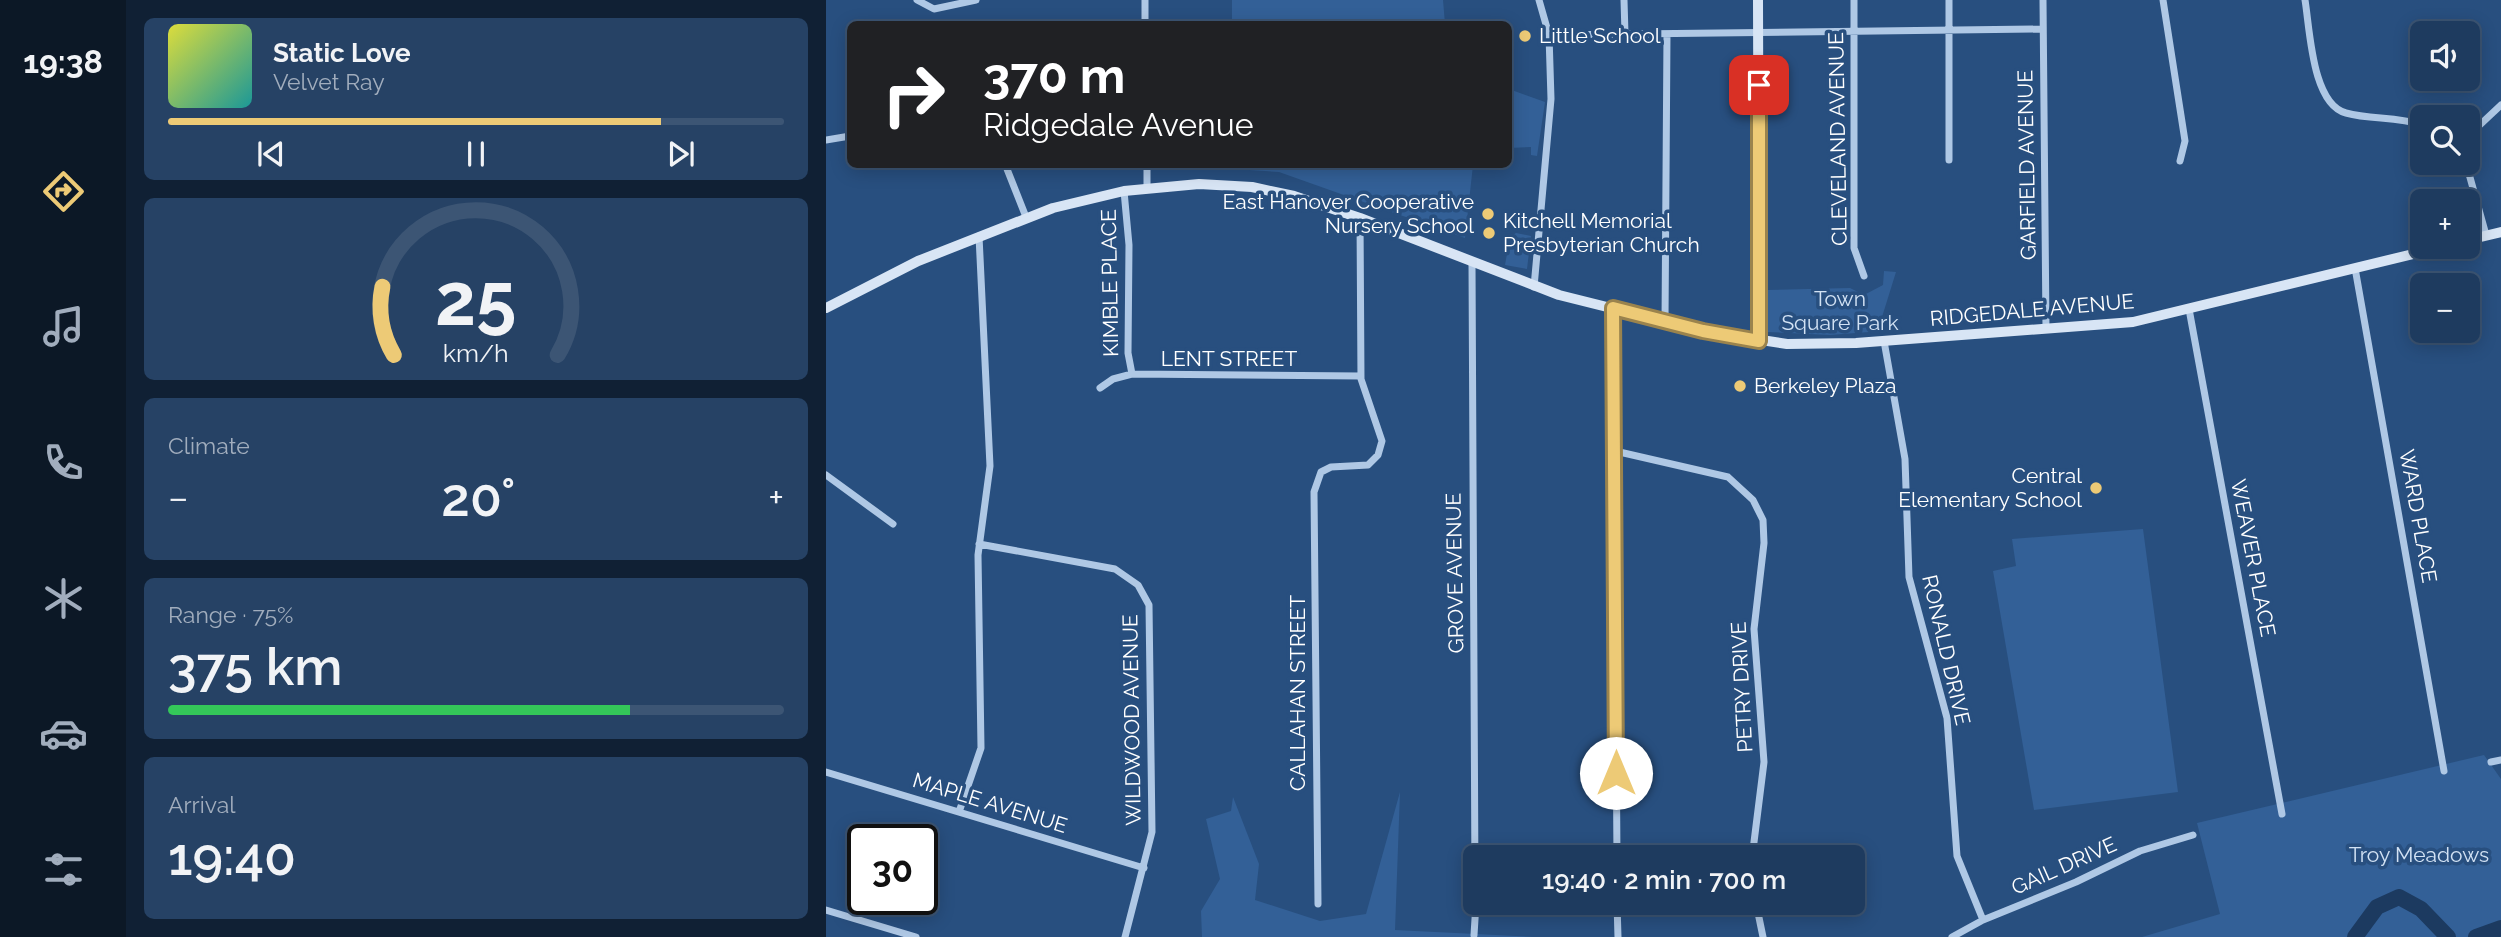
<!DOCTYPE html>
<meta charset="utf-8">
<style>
:root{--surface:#1e3b5f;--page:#264265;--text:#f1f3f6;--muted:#a1adbd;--line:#3c5574;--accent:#edca76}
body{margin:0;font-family:Raleway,sans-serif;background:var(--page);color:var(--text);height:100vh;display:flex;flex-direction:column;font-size:26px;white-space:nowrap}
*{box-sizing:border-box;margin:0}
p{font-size:23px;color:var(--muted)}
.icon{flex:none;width:38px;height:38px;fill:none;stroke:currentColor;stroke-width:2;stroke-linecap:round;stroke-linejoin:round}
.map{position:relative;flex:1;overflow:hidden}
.drawer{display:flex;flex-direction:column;gap:18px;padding:18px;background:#102034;width:700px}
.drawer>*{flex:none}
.guide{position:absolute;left:21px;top:21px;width:665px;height:147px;border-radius:10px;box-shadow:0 4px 18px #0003,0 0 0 2px var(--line);background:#202124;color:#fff;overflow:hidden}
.fabs{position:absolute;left:1584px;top:21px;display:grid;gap:14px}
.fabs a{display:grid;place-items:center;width:70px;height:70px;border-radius:10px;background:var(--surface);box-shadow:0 4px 18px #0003,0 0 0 2px var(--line);font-size:35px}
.speed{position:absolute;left:21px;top:824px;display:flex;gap:14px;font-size:35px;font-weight:700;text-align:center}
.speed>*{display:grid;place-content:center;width:91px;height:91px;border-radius:50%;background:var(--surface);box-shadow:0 4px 18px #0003,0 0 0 2px var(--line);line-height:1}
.speed .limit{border:4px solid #111;border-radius:10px;background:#fff;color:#111}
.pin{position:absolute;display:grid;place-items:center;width:60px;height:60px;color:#fff;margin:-30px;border-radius:14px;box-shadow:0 4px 10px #0006}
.me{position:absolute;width:77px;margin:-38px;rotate:0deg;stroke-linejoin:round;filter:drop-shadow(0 0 5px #0008)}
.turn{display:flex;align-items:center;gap:24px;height:147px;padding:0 21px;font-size:32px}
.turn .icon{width:91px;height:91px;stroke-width:2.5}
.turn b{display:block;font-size:49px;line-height:60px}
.big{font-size:52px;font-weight:600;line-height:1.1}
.drawer .card{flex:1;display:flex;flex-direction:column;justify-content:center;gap:10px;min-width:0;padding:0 24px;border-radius:10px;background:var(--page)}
.drawer .dial{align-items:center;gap:0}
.dial svg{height:182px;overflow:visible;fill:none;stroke:var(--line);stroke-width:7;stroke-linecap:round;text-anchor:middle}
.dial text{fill:var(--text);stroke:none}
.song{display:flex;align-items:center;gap:21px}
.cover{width:84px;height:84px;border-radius:10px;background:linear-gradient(135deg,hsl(60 70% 55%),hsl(180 70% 35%))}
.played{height:7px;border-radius:4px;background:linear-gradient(90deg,var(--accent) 80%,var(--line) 80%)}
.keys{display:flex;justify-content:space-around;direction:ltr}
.heat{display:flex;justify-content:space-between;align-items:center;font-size:38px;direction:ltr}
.charge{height:10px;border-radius:5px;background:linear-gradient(90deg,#34c759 75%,var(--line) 0)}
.trip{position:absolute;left:637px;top:845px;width:402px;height:70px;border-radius:10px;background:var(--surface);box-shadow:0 4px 18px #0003,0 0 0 2px var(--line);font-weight:600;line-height:70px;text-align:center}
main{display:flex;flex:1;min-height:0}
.tab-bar{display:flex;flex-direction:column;width:126px;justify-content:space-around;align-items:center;background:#0c1826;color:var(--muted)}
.tab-bar .icon{width:49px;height:49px}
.tab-bar .selected{color:var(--accent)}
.tab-bar b{font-size:32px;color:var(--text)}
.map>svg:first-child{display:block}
.green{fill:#336097}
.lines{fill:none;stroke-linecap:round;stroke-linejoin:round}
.river{stroke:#1c3a60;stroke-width:16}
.street{stroke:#afc8e5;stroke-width:7}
.secondary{stroke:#d8e5f5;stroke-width:10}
.route-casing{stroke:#9a834d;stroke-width:18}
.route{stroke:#edca76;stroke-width:12}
.poi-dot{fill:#edca76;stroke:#284f7f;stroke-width:2.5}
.labels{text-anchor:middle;stroke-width:7;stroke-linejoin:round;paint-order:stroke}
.poi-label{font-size:21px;fill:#fff;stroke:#284f7f;text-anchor:start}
.street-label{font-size:21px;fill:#fff;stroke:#284f7f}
.park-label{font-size:21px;fill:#d2e2f4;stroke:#284f7f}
</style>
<main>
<nav class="tab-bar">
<b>19:38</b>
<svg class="icon selected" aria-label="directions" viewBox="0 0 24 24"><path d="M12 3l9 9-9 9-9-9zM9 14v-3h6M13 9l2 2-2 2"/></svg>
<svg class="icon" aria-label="music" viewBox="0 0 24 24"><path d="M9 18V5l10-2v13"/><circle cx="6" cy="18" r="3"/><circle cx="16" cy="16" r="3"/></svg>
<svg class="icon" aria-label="phone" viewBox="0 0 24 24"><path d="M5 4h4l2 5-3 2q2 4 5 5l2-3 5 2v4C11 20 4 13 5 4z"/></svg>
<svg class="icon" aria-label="climate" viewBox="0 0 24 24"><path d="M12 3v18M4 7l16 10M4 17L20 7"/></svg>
<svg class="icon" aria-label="car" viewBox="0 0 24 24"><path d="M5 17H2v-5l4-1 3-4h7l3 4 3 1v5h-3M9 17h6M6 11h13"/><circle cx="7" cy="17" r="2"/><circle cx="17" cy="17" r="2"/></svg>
<svg class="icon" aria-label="filters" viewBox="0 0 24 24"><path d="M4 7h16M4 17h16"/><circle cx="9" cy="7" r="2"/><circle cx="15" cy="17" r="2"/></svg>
</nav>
<section class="drawer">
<div class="card">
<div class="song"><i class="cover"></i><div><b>Static Love</b><p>Velvet Ray</p></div></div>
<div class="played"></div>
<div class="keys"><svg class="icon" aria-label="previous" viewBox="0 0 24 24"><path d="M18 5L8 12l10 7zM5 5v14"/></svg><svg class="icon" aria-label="pause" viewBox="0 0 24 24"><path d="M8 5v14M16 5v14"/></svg><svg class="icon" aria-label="next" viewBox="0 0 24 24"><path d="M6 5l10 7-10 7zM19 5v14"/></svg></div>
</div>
<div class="card dial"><svg viewBox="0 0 100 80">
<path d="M14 69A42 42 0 1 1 86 69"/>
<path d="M14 69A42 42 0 0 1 9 39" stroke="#edca76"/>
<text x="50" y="56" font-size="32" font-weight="700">25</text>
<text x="50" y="72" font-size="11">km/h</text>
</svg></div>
<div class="card"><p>Climate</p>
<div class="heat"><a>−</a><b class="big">20°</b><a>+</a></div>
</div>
<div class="card"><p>Range · 75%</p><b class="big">375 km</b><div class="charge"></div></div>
<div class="card"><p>Arrival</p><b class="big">19:40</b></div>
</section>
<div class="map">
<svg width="1675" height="937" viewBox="0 0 1675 937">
<rect width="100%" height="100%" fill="#284f7f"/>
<path class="green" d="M 406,0 L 617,0 L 619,24 L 406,24 Z
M 683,89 L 719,102 L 711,156 L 705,155 L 705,147 L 683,148 Z
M 408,165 L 647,165 L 639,238 L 453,172 L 408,169 Z
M 690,233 L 705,236 L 701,269 L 679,265 L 684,237 Z
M 1058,271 L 1070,272 L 1056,317 L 1056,331 L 1004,335 L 941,332 L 941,290 L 1024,288 L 1038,295 L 1057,285 Z
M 1317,529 L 1352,792 L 1208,810 L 1167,571 L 1190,566 L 1186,539 Z
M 1658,755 L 1675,779 L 1675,937 L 1316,937 L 1394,914 L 1371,823 Z
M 574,792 L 569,930 L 708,937 L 376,937 L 375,911 L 394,879 L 380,819 L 405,811 L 407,797 L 433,864 L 429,900 L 494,921 L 540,914 Z"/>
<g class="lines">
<path class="river" d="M 1529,937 L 1551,907 L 1573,897 L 1595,909 L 1622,937
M 1650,937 L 1675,928"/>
<path class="street" d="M 91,0 L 108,9 L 150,0
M 319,0 L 319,24
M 798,0 L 799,34
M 1028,0 L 1028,248 L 1038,276
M 1123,0 L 1123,160
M 1217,0 L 1220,329
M 1337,0 L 1359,141 L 1354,161
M 1479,0 C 1484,30 1486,104 1520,113 C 1545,120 1571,116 1596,125
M 723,35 L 1217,29
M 1642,136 L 1675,105
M 0,140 L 24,136
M 1640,163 L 1660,235
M 179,164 L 200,217
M 321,164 L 321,188
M 298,191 L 303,245 L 302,353 L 306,374
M 646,263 L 649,883
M 1529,268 L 1618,771
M 708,287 L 725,99 L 723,35 L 713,0
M 787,308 L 791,858
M 1363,309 L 1456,814
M 839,322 L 841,34
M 1058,341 L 1079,459 L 1083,577 L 1121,718 L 1131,856 L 1157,920
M 274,388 L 287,379 L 306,374 L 535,376
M 789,451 L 902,477 L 927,500 L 937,520 L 938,543 L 928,629 L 938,762 L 926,858
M 0,475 L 67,524
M 153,544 L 289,569 L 312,585 L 323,605 L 326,832 L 299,937
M 1665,762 L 1675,760
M 0,772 L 318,868
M 133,812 L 155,748 L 152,555 L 164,466 L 153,236
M 791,903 L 792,937
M 930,903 L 937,937
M 492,904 L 488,492 L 495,472 L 505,467 L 542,465 L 552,455 L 556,441 L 535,379 L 534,218
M 0,910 L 90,937
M 648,935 L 650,903
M 1126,937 L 1157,920 L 1250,882 L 1314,851 L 1367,835"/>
<path class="secondary" d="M 932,0 L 933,341
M 1642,240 L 1675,232
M 0,308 L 92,261 L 227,208 L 298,191 L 373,184 L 426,187 L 468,196 L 534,218 L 733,295 L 877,331 L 961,344 L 1030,343 L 1307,322 L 1616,247"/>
</g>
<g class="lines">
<g class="route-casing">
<path id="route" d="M 790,773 L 787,308 L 877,331 L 933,341 L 933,85"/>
</g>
<use href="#route" class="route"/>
</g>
<g class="poi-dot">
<circle cx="699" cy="36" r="7"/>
<circle cx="662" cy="214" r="7"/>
<circle cx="663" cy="233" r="7"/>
<circle cx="914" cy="386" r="7"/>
<circle cx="1270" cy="488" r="7"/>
</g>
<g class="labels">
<g class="poi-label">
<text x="713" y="43">Little School</text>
<text x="648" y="209" text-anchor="end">East Hanover Cooperative<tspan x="648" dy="24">Nursery School</tspan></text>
<text x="677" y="228">Kitchell Memorial<tspan x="677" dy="24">Presbyterian Church</tspan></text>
<text x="928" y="393">Berkeley Plaza</text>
<text x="1256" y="483" text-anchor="end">Central<tspan x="1256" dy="24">Elementary School</tspan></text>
</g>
<g class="street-label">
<text transform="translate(1012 139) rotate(-91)" y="7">CLEVELAND AVENUE</text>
<text transform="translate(1201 165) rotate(-91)" y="7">GARFIELD AVENUE</text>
<text transform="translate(284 283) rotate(-91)" y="7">KIMBLE PLACE</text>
<text transform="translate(1206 310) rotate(-5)" y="7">RIDGEDALE AVENUE</text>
<text x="403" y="366">LENT STREET</text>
<text transform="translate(1592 516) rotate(80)" y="7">WARD PLACE</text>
<text transform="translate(1427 558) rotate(79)" y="7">WEAVER PLACE</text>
<text transform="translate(629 573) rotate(-91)" y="7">GROVE AVENUE</text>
<text transform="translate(1120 650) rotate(77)" y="7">RONALD DRIVE</text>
<text transform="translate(916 687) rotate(-93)" y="7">PETRY DRIVE</text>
<text transform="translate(472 693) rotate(-90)" y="7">CALLAHAN STREET</text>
<text transform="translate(306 720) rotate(-91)" y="7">WILDWOOD AVENUE</text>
<text transform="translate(164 803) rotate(17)" y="7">MAPLE AVENUE</text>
<text transform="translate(1238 866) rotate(-24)" y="7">GAIL DRIVE</text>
</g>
<g class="park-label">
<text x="1014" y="306">Town<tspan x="1014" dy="24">Square Park</tspan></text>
<text x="1593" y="862">Troy Meadows</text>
</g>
</g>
</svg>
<div class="fabs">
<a><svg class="icon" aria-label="sound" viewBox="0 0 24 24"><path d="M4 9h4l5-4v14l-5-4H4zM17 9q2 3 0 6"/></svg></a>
<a><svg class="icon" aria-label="search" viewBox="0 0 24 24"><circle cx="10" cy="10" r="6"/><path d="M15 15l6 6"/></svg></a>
<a>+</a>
<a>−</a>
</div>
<div class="speed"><div class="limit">30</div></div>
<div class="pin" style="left:933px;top:85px;background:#d93025"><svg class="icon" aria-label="arrive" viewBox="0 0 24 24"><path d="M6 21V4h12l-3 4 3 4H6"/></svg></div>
<svg class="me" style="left:790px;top:773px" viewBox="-20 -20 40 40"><circle r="19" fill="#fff"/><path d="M0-13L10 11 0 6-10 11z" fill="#edca76"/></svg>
<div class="trip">19:40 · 2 min · 700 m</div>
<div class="guide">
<div class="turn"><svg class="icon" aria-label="right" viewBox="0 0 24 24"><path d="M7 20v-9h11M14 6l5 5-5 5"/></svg><div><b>370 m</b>Ridgedale Avenue</div></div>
</div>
</div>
</main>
